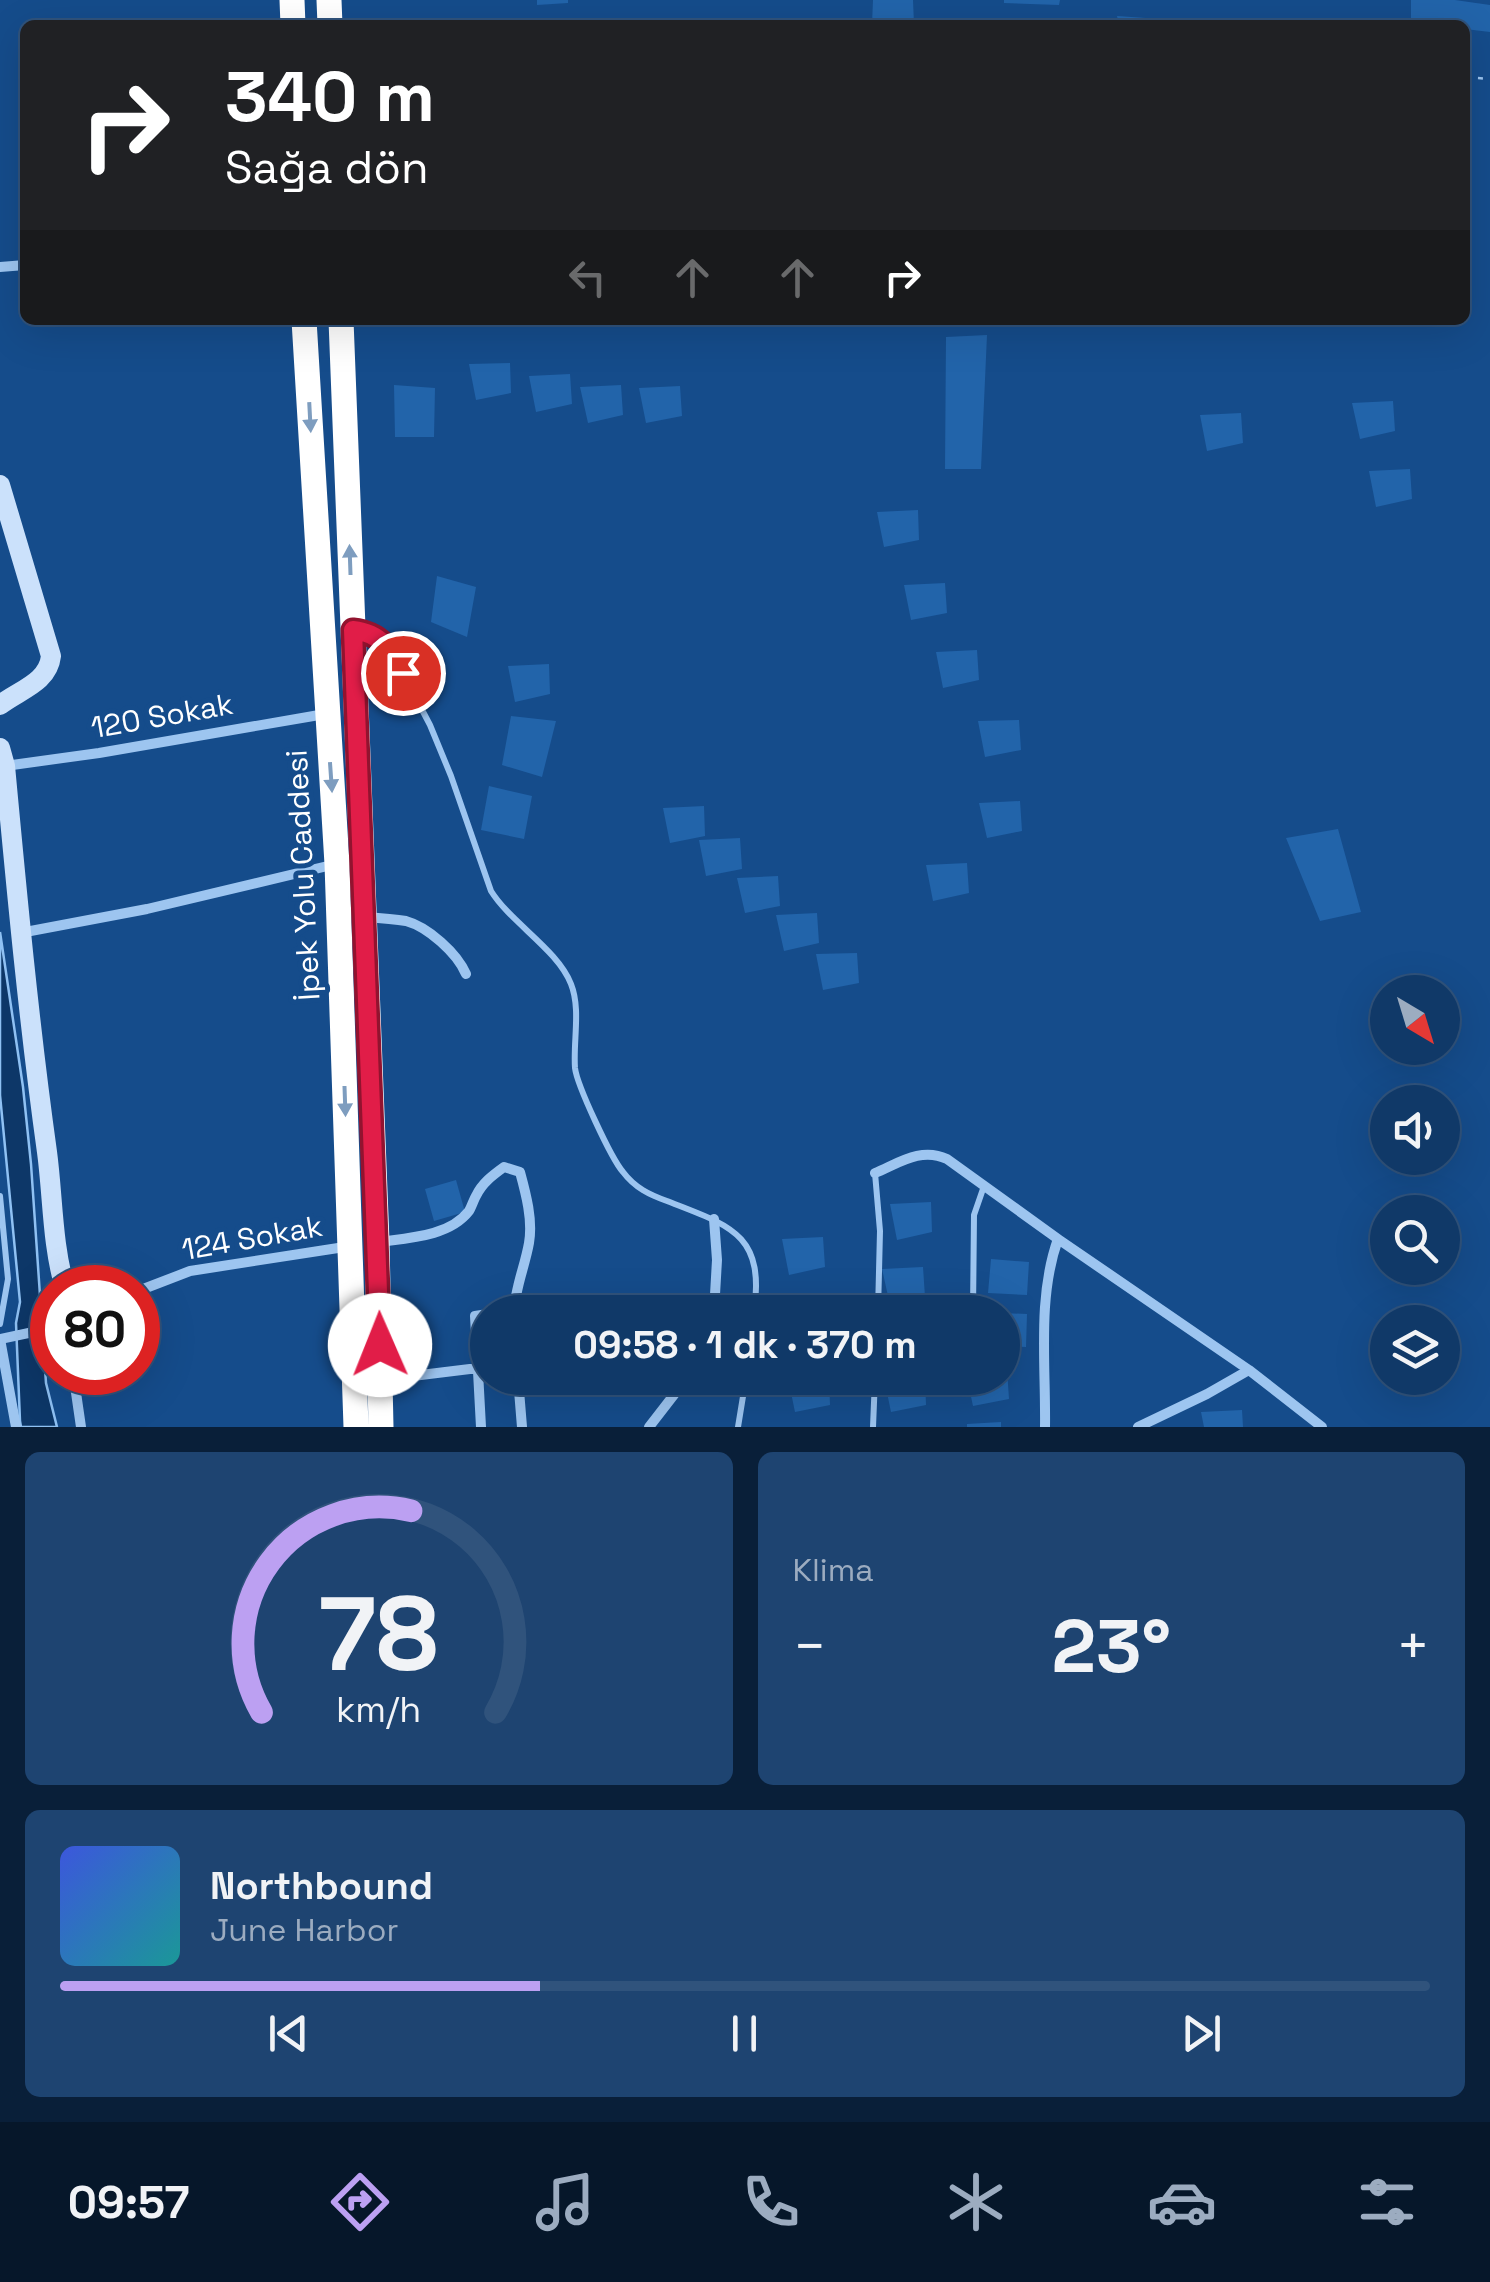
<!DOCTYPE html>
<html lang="tr">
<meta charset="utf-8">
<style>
:root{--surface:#103968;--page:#1e4471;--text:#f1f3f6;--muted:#9cacc0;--line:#30537c;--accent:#bca0f2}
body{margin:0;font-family:"Space Grotesk",sans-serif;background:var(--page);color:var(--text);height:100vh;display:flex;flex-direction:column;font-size:38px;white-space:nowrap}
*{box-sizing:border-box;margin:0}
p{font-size:32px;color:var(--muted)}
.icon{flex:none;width:55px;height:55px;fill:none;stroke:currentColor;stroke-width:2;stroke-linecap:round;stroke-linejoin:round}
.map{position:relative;height:1427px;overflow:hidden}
.panel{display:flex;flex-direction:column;gap:25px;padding:25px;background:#091f39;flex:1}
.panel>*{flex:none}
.hud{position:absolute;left:20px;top:20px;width:1450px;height:305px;border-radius:15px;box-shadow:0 10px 40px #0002,0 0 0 2px var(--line);background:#202124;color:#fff;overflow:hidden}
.needle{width:65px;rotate:142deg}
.fabs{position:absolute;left:1370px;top:975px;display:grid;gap:20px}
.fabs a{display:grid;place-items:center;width:90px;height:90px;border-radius:50%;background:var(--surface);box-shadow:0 10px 40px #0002,0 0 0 2px var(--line);font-size:50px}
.speed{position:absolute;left:30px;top:1265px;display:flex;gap:20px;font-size:50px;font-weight:700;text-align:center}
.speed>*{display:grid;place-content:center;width:130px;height:130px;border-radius:50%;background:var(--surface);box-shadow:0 10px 40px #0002,0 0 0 2px var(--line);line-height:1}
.speed .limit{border:15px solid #d22;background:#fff;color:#111}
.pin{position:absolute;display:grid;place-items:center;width:85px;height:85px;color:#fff;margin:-42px;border:5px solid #fff;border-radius:50%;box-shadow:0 2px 10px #0007}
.me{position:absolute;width:110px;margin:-55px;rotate:359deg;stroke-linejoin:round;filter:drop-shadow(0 0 8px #0008)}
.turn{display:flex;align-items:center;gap:35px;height:210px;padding:0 40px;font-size:45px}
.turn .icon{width:130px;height:130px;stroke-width:2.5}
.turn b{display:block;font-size:70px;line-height:85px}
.lanes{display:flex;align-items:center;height:95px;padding:0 40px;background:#0003;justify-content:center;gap:50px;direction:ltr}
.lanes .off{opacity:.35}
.big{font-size:75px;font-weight:700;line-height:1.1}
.panel .widget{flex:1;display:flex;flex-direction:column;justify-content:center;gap:15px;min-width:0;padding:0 35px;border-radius:15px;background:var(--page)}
.panel .dial{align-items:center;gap:0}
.dial svg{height:260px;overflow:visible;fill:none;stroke:var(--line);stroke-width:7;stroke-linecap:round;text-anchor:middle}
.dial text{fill:var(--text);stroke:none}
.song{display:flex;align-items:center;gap:30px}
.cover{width:120px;height:120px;border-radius:15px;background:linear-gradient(135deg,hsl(230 70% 55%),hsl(180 70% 35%))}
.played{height:10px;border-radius:5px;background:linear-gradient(90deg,var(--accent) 35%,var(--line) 35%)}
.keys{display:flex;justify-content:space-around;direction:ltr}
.heat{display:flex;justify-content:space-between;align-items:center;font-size:55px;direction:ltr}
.panel .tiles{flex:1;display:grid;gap:25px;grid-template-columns:1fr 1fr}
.widget:last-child{grid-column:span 2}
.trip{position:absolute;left:470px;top:1295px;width:550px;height:100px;border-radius:50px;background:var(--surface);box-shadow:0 10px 40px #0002,0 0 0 2px var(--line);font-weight:700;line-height:100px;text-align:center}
.dock{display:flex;height:160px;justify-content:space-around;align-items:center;background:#06172a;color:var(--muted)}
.dock .icon{width:70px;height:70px}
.dock .current{color:var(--accent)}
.dock b{font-size:45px;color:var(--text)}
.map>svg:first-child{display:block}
.water{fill:#0d3768;stroke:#8fc1f3;stroke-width:2.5}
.building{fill:#2264aa}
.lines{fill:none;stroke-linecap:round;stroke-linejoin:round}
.path{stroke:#9dc5f0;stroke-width:2.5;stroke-dasharray:5 8;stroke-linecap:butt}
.lane{stroke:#9dc5f0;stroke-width:6}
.street{stroke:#9dc5f0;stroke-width:10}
.secondary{stroke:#cbe1fb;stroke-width:20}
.highway{stroke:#fff;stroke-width:25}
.oneway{fill:#7e9dbf}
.route-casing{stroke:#92132f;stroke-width:25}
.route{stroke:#e11d48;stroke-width:18}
.labels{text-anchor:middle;stroke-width:10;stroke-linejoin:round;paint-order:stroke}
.street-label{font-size:30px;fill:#fff;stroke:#154c8b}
</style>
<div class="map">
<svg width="1490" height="1427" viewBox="0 0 1490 1427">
<rect width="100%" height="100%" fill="#154c8b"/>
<path class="water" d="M 0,932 L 23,1087 L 31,1164 L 46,1383 L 57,1427 L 21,1427 L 20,1421 L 16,1323 L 20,1302 L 0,1095 Z"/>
<path class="building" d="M 537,0 L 568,0 L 568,3 L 537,5 Z
M 873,0 L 913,0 L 914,25 L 872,25 Z
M 1004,0 L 1060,0 L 1059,5 L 1004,3 Z
M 1411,0 L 1455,0 L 1490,5 L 1490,32 L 1465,29 L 1465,25 L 1411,23 Z
M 1117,16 L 1204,22 L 1204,25 L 1119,25 Z
M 987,335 L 981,469 L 945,469 L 946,337 Z
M 510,363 L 511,393 L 476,400 L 469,364 Z
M 570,374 L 572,404 L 536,412 L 529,376 Z
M 394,385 L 435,388 L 434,437 L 395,437 Z
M 621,385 L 623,415 L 588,423 L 580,387 Z
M 680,386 L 682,416 L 646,423 L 639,388 Z
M 1393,401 L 1395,431 L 1360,439 L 1352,403 Z
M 1241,413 L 1243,443 L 1207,451 L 1200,415 Z
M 1410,469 L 1412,499 L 1376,507 L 1369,471 Z
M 918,510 L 919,540 L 884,547 L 877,512 Z
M 437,576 L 476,587 L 467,637 L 431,622 Z
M 945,583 L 947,613 L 911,620 L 904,585 Z
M 977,650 L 979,680 L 943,688 L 936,652 Z
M 549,664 L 550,694 L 515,702 L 508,666 Z
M 511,716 L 556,721 L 542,777 L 502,765 Z
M 1019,720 L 1021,750 L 985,757 L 978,721 Z
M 489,786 L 532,796 L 524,839 L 481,830 Z
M 1020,801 L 1022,831 L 987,838 L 979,803 Z
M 704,806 L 705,836 L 670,843 L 663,808 Z
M 1338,829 L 1361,912 L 1320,921 L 1286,838 Z
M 740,838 L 742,869 L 706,876 L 699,840 Z
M 967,863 L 969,893 L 933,901 L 926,865 Z
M 778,876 L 780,906 L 745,913 L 737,878 Z
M 817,913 L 819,943 L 784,951 L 776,915 Z
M 857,953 L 859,983 L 823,990 L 816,954 Z
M 456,1180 L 465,1212 L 434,1221 L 425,1189 Z
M 931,1202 L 932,1232 L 897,1240 L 890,1204 Z
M 823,1237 L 825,1267 L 789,1275 L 782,1239 Z
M 991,1259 L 1029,1262 L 1027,1295 L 988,1293 Z
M 923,1267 L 925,1297 L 890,1305 L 882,1269 Z
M 820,1299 L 821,1312 L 781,1312 L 779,1301 Z
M 1002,1313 L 1027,1314 L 1026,1347 L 1002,1346 Z
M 1002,1369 L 1007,1369 L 1009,1399 L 973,1406 L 967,1378 L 1002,1378 Z
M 788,1378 L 829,1378 L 830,1405 L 795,1412 Z
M 884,1378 L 925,1378 L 926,1405 L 891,1412 Z
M 1242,1410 L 1243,1427 L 1204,1427 L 1201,1412 Z
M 1001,1422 L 1001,1427 L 967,1427 L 967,1424 Z"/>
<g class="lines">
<path class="path" d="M 1465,77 L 1490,79"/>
<path class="lane" d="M 359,630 L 378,637 L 389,647 L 430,725 L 451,776 L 491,891 C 511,923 558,950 571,984 C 581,1009 573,1041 575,1068 C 577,1085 611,1158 623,1172 C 635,1188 650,1195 667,1201 C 731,1226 765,1234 754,1312
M 875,1173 L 880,1231 L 878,1312
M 0,1196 L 8,1279 L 0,1324
M 973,1312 L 974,1215 L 984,1186
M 738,1427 L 746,1378
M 873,1427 L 875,1378"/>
<path class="street" d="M 0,267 L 25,265
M 5,766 L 99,753 L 325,714
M 365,917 C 379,918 393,919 406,921 C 428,927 457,953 466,974
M 20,933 L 147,909 L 336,864
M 875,1173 C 899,1163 921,1147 947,1159 L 1058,1239 L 1249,1370 L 1322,1427
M 714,1219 L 717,1260 L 714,1312
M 378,1242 C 407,1238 449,1237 469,1211 C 471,1208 474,1199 476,1196 C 482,1183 493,1175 504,1167 L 520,1172 C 526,1194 533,1220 529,1243 C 525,1266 515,1288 514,1312
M 138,1291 L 190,1271 L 351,1246
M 497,1312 L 514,1310
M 0,1339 L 16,1427
M 0,1339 L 52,1328
M 73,1372 L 81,1427
M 518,1378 L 522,1427
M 380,1380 L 478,1368
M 481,1427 L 475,1316 L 488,1314
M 649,1427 L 687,1378
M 1045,1427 C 1046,1365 1037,1298 1058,1239
M 1138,1427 L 1207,1394 L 1249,1370"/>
<path class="secondary" d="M 0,485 L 51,656 C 48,683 19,690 0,705
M 0,748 L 5,766 C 17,895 29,1023 47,1152 C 53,1197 52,1244 65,1288"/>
<path class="highway" d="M 292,0 L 293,25
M 329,0 L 330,25
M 304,320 L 337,864 L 356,1427
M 341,320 L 377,1242 L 381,1427"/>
</g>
<defs><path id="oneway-solid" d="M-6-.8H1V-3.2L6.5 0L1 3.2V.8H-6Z" transform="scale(2.5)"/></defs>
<g class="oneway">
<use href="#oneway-solid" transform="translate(310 417) rotate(87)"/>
<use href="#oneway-solid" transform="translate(350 560) rotate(-92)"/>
<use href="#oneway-solid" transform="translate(331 777) rotate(86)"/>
<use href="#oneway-solid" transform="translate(345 1101) rotate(88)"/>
</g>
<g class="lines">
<g class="route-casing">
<path id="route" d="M 380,1345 L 353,630 C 381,633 391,650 403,673"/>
</g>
<use href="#route" class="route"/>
</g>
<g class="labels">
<g class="street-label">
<text transform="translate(162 716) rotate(-10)" y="10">120 Sokak</text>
<text transform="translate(303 875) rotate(-93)" y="10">İpek Yolu Caddesi</text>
<text transform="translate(252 1238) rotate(-10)" y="10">124 Sokak</text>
</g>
</g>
</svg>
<div class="fabs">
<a><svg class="needle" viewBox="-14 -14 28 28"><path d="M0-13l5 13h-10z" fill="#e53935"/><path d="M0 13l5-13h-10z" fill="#9cacc0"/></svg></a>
<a><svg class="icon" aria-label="sound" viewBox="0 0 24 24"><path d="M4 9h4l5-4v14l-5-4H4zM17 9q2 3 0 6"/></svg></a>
<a><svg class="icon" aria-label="search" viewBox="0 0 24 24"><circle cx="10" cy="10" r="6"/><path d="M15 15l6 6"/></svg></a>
<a><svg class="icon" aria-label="layers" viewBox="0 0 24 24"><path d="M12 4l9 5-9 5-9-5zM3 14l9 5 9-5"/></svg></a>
</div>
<div class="speed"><div class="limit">80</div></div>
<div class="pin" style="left:403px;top:673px;background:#d93025"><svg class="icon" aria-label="arrive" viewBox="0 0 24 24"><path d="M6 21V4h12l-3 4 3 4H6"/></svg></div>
<svg class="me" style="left:380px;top:1345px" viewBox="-20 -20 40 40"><circle r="19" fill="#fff"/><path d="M0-13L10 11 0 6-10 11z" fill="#e11d48"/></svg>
<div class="trip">09:58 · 1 dk · 370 m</div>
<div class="hud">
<div class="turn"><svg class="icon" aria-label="right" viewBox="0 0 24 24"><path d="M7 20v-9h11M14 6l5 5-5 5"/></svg><div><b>340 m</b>Sağa dön</div></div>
<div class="lanes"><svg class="icon off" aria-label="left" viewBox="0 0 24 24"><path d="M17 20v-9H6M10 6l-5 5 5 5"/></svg><svg class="icon off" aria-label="ahead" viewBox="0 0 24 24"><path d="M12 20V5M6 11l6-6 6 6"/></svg><svg class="icon off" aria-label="ahead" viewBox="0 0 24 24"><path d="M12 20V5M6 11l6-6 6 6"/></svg><svg class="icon" aria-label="right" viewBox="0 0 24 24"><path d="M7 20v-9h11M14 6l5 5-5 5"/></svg></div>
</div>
</div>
<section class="panel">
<div class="tiles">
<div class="widget dial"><svg viewBox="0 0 100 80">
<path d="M14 69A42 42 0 1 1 86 69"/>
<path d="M14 69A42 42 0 0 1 60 7" stroke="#bca0f2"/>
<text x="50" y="56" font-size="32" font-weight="700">78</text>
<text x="50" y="72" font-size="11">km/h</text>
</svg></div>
<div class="widget"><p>Klima</p>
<div class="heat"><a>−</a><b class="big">23°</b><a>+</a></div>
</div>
<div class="widget">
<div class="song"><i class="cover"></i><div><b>Northbound</b><p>June Harbor</p></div></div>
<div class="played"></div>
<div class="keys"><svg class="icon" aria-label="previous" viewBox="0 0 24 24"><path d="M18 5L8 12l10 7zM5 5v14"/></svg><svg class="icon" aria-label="pause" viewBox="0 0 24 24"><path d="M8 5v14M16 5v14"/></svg><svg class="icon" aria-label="next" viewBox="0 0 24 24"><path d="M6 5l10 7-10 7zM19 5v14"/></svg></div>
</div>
</div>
</section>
<nav class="dock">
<b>09:57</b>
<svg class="icon current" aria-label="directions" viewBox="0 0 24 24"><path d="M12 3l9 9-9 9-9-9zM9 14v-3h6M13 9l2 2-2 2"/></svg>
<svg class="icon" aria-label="music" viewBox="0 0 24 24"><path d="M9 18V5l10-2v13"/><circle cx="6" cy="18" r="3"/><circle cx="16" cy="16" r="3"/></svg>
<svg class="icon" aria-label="phone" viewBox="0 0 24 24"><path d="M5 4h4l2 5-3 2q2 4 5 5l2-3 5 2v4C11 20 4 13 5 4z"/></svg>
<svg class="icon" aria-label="climate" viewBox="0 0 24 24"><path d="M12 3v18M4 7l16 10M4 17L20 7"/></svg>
<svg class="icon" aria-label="car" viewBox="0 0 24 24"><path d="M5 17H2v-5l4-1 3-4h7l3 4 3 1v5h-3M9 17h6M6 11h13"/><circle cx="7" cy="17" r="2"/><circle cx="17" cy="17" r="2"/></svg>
<svg class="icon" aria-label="filters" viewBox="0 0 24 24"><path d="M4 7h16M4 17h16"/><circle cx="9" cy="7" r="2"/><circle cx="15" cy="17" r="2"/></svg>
</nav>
